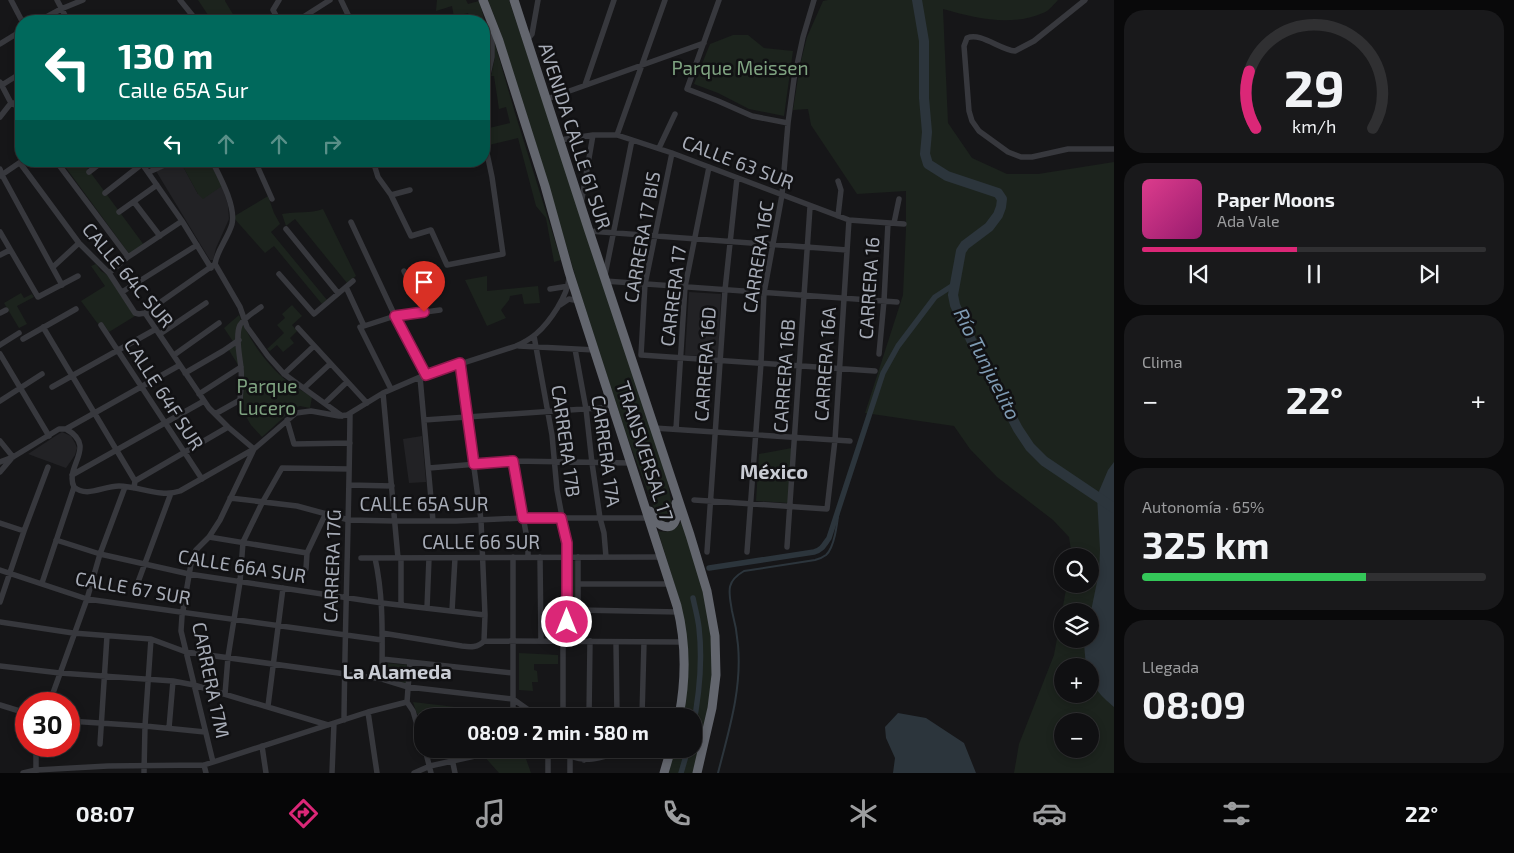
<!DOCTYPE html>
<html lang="es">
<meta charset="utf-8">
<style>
:root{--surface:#101012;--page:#19191b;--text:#f1f3f6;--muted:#9c9d9f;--line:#303032;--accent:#db2777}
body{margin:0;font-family:"Exo 2",sans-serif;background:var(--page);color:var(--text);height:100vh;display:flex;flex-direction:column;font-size:19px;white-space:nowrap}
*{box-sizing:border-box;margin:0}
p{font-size:16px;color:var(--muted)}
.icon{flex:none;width:28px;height:28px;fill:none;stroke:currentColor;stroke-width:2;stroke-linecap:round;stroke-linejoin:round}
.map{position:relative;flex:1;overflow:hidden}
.panel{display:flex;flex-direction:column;gap:10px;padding:10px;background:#09090a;width:400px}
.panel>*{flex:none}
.banner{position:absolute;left:15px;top:15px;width:475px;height:152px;border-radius:20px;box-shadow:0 2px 8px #0003,0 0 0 1px var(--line);background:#00695c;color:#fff;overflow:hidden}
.fabs{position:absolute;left:1054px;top:548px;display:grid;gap:10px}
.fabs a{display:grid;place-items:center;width:45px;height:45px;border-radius:50%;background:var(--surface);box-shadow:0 2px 8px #0003,0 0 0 1px var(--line);font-size:25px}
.speed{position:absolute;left:15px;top:692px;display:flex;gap:10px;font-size:25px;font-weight:700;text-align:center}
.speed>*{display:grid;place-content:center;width:65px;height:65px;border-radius:50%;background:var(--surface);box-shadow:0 2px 8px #0003,0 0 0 1px var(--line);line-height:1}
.speed .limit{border:8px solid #d22;background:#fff;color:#111}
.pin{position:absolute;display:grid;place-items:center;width:42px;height:42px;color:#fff;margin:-51px -21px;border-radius:50% 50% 50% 0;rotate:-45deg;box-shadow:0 0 5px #0007}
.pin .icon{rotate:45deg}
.me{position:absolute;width:55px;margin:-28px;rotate:0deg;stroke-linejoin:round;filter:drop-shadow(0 0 4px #0008)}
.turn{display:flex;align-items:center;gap:18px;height:105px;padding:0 20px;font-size:22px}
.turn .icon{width:65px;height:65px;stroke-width:2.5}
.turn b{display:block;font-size:35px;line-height:42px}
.lanes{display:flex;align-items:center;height:48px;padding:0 20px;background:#0003;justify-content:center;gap:25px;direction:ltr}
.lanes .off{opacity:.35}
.big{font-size:38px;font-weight:700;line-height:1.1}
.panel .widget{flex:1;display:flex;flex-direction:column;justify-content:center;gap:8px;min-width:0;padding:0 18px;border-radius:20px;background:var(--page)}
.panel .dial{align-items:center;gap:0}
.dial svg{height:130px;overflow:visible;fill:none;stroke:var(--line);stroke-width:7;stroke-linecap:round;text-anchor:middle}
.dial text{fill:var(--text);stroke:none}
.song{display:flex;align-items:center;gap:15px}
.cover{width:60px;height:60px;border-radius:8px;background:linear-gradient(135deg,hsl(330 70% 55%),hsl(320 70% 35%))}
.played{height:5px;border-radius:2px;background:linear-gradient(90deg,var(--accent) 45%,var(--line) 45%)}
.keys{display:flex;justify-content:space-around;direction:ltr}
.heat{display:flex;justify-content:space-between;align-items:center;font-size:28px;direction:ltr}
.charge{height:8px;border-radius:4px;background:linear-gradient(90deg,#34c759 65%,var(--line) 0)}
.trip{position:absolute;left:414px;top:708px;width:288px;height:50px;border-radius:20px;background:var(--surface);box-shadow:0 2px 8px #0003,0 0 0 1px var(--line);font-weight:700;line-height:50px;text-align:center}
.menu{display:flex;height:80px;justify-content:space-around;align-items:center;background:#060607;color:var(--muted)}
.menu .icon{width:35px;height:35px}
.menu .current{color:var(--accent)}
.menu b{font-size:22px;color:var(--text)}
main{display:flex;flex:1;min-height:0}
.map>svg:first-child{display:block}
.built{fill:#222225}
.green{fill:#1c231d;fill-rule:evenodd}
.water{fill:#2c353c}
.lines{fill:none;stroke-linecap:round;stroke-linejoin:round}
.stream{stroke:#2c353c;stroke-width:2}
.canal{stroke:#2c353c;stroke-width:5.5}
.river{stroke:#2c353c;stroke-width:10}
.minor{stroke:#37383d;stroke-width:5.5}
.highway{stroke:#63666e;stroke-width:9}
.route-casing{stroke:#8e194d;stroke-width:12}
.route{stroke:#db2777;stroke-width:9}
.labels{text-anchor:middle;stroke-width:5;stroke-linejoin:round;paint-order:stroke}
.park-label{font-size:19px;fill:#7fa381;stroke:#111113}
.street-label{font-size:19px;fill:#a8adb8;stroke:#111113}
.water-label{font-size:20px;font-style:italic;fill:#7f9bb3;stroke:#111113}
.neighbourhood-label{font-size:20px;font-weight:bold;fill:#c9ccd4;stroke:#111113}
</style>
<main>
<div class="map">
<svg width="1114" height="773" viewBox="0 0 1114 773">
<rect width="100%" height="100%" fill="#161618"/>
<path class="built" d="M 177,161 L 180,161 L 198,194 L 222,186 L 228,205 L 229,219 L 216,248 L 213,260 L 210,260 L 156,171 Z
M 689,292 L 721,294 L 718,357 L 685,355 Z
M 62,432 L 71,436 L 75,443 L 77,448 L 75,455 L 66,468 L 28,454 L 57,435 Z
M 422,436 L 426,482 L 409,483 L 403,439 Z"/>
<path class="green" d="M 198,0 L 225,0 L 225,1 L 237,21 L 212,21 Z
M 437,0 L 466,0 L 468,4 L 479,1 C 488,31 493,49 484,80 L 484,21 L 470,21 L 468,13 L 454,17 L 452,6 L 436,11 Z
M 488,0 L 509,0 L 666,472 L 673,513 C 671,520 667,523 659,520 L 655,511 L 625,431 L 581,295 L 534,137 L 500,31 Z
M 828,0 L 1058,0 C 1054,4 1049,11 1043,13 C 1011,27 975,18 943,9 L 948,123 L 972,158 L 1007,174 L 1038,174 L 1114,162 L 1114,773 L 1014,773 L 1019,744 L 1054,655 L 1067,584 L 1090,584 L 1090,556 L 1072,556 L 1069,537 L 1053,520 L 997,477 L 970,449 L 954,426 L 865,413 L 903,295 L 906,229 L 906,191 L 857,194 L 811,125 L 808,109 L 793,110 L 800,65 L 807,37 L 823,1 ZM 1062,611 L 1090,611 L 1090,639 L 1062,639 ZM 1062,666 L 1090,666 L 1090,694 L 1062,694 ZM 1062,721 L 1090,721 L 1090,749 L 1062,749 Z
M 733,35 L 748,35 L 764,48 L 793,51 L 784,116 L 749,109 L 718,93 L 694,84 L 710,44 Z
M 493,37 L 515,113 L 561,260 L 554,262 L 546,218 L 536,206 L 518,138 L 489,145 L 485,129 L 510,123 L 506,107 L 499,109 L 494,76 L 491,76 L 495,57 Z
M 61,161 L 82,161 L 144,245 L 130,255 Z
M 180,161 L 209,161 L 222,186 L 203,199 L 198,194 Z
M 268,196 L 274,213 L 280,224 L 271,232 L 327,300 L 322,304 L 274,246 L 265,253 L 233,217 Z
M 323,209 L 356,276 L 347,283 L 295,219 L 286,226 L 282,214 C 296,211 310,214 323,209 Z
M 96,264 L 101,271 L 109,276 L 135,316 L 109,332 L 102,322 L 98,324 L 81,301 L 105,286 L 91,266 Z
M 487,276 L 487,291 L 538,286 L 540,303 L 524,304 L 522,294 L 510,296 L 509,300 L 501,310 L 506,318 L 487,326 L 465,280 Z
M 21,293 L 24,298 L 32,294 L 34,297 L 17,306 L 27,324 L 19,328 L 4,303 Z
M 292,305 L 302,316 L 292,325 L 297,331 L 290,338 L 294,343 L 283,352 L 277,345 L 270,351 L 267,349 L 284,333 L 277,325 L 285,318 L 282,314 Z
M 239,315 C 249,340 267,365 288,382 C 296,387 304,392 312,397 L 310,408 L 300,406 L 294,408 L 262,437 L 251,425 L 245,415 L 242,406 L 240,368 L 227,347 L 234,343 L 224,328 Z
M 792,448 L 789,503 L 756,501 L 759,454 Z
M 682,520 C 692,552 705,589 710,623 C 714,648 714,677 710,702 C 706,726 699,750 694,773 L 668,773 L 675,749 L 692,749 L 692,716 L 683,716 L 680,602 L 658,531 C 669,533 677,530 682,520 Z
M 570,561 L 576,561 L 576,636 L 570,636 Z
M 519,653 L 558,655 L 558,664 L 534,664 L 534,670 L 537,671 L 538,682 L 532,682 L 533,691 L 519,690 Z
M 385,663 L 408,665 L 406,684 L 384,676 Z
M 413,702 L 472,709 L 474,716 L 429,716 L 428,713 L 417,714 Z
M 481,749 L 504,749 L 505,753 L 525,756 L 531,773 L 499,773 L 483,755 Z"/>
<path class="water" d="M 1114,462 L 1114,707 C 1100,695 1090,686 1090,666 L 1086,666 L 1084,644 L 1085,639 L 1090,639 L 1090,616 L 1099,572 L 1100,550 L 1097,496 L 1108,470 Z
M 898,713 L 926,718 L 964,743 L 976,773 L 893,773 L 895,758 L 886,738 L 885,727 Z"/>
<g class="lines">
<path class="stream" d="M 718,773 C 729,730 742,689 738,645 C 737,633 735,622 732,611 C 729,592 725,582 744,571 L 815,560 C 819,559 822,558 826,555 C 836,546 838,515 840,501"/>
<path class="canal" d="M 709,568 L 814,552 C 822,550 824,545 829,538 L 883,373 L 898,346 L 935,297 L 955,284
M 692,732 C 699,698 703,663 699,628 C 698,618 695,608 693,598
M 681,773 L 688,749"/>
<path class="river" d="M 917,0 L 924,41 L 924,98 L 927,132 L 925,154 L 928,164 L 947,176 L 998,193 L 1002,199 L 1001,207 L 998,215 L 989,227 L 965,245 L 961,251 L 953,295 L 955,305 L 971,340 L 1018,429 L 1030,447 L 1044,461 L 1114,508"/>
<path class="minor" d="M 11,0 L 22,21
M 57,0 L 68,21
M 180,0 L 197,21
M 341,0 L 351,21
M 719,0 L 687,89 L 718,101 L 752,116 L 788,123
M 1085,0 L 1034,41 L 1015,51 C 1000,50 981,32 967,38 L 964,46 L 969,111 L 972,121 L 979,131 L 1008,152 L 1021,157 L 1032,157 L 1068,149 L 1114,149
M 39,21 L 61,9 L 83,0
M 130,21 L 138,18
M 279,21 L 273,10 L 279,0
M 297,21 L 330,0
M 527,40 L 532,34 L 538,0
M 0,44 L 21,31
M 0,82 L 11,103 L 21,108
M 2,85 L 21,73
M 585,85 L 614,0
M 484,92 L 492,57 L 492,41 L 489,26
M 547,99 L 704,43
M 0,117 L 11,103 L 14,103
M 617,135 L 665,0
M 560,140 L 593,135 L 617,135 L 672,153 L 849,220 L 904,224
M 659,148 L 675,114
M 672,153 L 645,284 L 641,355 L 875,371
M 56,161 L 128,257
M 140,161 L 182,221 L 211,268
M 255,161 L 272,199
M 373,161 L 378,177 L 391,195 L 411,236 L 431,230 L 447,265 L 503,254 L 492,177 L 484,139
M 20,163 L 79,243 L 109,273 L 135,313 L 139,314 L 145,313 L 215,264 C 217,250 228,238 232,224 C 236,206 220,177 212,161
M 0,169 L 2,175 L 62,285
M 89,172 L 103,161
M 149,172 L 173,161
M 0,176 L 22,161
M 105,193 L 142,164
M 391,195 L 410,190
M 134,202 L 160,236
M 581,204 L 593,135
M 119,212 L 157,185
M 838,216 L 841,190 L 838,181
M 351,222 L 395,316 L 426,375
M 894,223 L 899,199
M 286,229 L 338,293
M 589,231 L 847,250
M 0,232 L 38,297 L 78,276
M 0,255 L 10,250
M 215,264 L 240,307 L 247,327 L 268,356 L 284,374 L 342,416
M 53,267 L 79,243
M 404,271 L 424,312
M 109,273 L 128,257 L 182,221
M 279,274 L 314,314 L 353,281
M 605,275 L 632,140
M 605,281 L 897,302
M 346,287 L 364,326 L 395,316 L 440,310
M 550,289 L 569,286
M 122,292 L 197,245
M 560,305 L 569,299 L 579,301
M 0,313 L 6,310
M 145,313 L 209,408 L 228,427 L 254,449
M 101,325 L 202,479
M 43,327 L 135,481 L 134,488
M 360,327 L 391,389
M 298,328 L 367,403
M 160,334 L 206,303
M 534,336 L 552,435 L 557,490 L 567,543 L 567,641
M 23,339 L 76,309
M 0,345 L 19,333
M 519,346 L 595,350
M 575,349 L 586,409 L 592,463 L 600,518 L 604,533 L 606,557
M 0,354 L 49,436
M 879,354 L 884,301 L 888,223
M 174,355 L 219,323
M 460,363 L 481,520 L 485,615 L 484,641
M 185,373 L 223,351 L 239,340
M 284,374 L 314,346
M 420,377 L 433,521
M 52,387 L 156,329
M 304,388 L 330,364
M 383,393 L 398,558
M 199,394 L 241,367
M 0,401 L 42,374
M 325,403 L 347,382
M 215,414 L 240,400 C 241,389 242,379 241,368 C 240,357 235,336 240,325 C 244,318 254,312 261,307
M 287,420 L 294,444 L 350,443
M 424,420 L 613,407
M 654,428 L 850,441
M 676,429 L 685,287 L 709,167
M 0,441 L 13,457
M 513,461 L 528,544 L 528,557
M 0,462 L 13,457 L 59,429 L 66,429 L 180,365
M 429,468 L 513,461 L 631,463
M 0,472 L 11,459
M 72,475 L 204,401
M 135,481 L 228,427
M 349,485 L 392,486
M 74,487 C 87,498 103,486 119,486 C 139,486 160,498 180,491 L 254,449 L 296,413 L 311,411 L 339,416 L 347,415 L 383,393 L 420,377 L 516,346 C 523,343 530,339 536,334 C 550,322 568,295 569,278
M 230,498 L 297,506 L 349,520 L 394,521 L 456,521 L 523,518 L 649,518
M 694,500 L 827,509 L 835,440 L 849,220
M 0,523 L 24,531
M 209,537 L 307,553
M 56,540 L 100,554 L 189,574 L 382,603 L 485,615
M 787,547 L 810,207
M 707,552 L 725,290 L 737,178
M 747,552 L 761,363 L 764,293 L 782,195 L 788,123 L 794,79 L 803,37 L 814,0
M 513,557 L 513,716
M 540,557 L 541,641
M 361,558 L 662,557
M 375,558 C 384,599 382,637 382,679
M 306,569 L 307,553 L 326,513
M 0,570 L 87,599 L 382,640
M 42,583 L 74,487 C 64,466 98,447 66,429
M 578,584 L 670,584
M 134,593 L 171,493
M 0,602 L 24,531 L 48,467
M 401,605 L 401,558
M 427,608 L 429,558
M 578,610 L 679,612
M 452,611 L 455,558
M 0,622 L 73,633 L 151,639 L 186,652 L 382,679 L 408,687 L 513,699 L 537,716
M 382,633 L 462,646 C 470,647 478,648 484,641 L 683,642
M 563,641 L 563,716
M 578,641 L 578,557
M 616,642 L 617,716
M 382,659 L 513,673
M 410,662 L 407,702 L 413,711 L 422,742
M 0,666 L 60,673 L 173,681 L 194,685 L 328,725
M 225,694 L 228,657 L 240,582 L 243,542 L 262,503 L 282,468 L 349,469
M 49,704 L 87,599 L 100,554 L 125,487
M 0,705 L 26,713
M 268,706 L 283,588
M 368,712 L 377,773
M 472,716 L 474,714 L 492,716
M 589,716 L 590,641
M 642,716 L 644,642
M 344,720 C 345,618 349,516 350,414
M 69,721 L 145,726 L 205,732
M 169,728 L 173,681
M 100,744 L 107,636
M 36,746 L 36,773
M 262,746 L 266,773
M 425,749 L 431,773
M 450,749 L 455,773
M 554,749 C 583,766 599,759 629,749
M 581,749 L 584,760
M 508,751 L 561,754
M 213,762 L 181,631 L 182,616 L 192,558 L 196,550 L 209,537 L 220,520 L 254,449
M 204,765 L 206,773
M 23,773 L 36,770 L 108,766 L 204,765 L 368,712 L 407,702
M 144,773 L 145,726 L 151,639
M 332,773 L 334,723
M 414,773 L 430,766 L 484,754
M 548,773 L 548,754
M 570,773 L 570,757"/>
<path class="highway" d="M 483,0 L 499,41 L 545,186 L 569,272 L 677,606 C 686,642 686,680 679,716
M 514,0 L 589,231 L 690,535 L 707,591 L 715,636 L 716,675 L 712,708 L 697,773
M 650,511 C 653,516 656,522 661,525 C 677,533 678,513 676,503
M 664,773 L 671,749"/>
</g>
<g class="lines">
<g class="route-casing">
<path id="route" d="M 424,312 L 395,316 L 426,375 L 460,363 L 474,464 L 513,461 L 523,518 L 561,518 L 567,543 L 567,622"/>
</g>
<use href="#route" class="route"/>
</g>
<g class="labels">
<g class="park-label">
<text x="740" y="75">Parque Meissen</text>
<text x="267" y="393">Parque<tspan x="267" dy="22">Lucero</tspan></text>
</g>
<g class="street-label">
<text transform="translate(575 136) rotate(72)" y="7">AVENIDA CALLE 61 SUR</text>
<text transform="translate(738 162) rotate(21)" y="7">CALLE 63 SUR</text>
<text transform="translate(642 237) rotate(-80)" y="7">CARRERA 17 BIS</text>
<text transform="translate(758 257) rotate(-81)" y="7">CARRERA 16C</text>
<text transform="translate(128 275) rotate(50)" y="7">CALLE 64C SUR</text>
<text transform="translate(869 288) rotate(-86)" y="7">CARRERA 16</text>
<text transform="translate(673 296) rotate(-83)" y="7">CARRERA 17</text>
<text transform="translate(705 364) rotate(-86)" y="7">CARRERA 16D</text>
<text transform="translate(825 364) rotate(-86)" y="7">CARRERA 16A</text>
<text transform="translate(784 376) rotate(-86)" y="7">CARRERA 16B</text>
<text transform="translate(164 394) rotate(57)" y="7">CALLE 64F SUR</text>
<text transform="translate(566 441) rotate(82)" y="7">CARRERA 17B</text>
<text transform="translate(606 451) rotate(82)" y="7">CARRERA 17A</text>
<text transform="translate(645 451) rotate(72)" y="7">TRANSVERSAL 17</text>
<text x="424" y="511">CALLE 65A SUR</text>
<text x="481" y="549">CALLE 66 SUR</text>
<text transform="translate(242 566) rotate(9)" y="7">CALLE 66A SUR</text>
<text transform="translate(332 566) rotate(-88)" y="7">CARRERA 17G</text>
<text transform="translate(133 588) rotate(10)" y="7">CALLE 67 SUR</text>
<text transform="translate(211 680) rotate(78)" y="7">CARRERA 17M</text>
</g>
<g class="water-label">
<text transform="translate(987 364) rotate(63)" y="7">Río Tunjuelito</text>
</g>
<g class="neighbourhood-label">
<text x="774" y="479">México</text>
<text x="397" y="679">La Alameda</text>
</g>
</g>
</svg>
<div class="fabs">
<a><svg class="icon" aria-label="search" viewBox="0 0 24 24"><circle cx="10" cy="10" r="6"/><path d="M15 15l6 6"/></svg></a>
<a><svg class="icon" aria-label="layers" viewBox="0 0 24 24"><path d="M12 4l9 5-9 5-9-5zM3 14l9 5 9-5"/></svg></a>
<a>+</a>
<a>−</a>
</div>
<div class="speed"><div class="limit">30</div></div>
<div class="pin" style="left:424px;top:312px;background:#d93025"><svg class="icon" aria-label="arrive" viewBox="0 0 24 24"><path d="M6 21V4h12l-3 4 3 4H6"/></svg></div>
<svg class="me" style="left:567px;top:622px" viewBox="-20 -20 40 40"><circle r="17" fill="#db2777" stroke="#fff" stroke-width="3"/><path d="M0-11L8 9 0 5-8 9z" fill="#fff"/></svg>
<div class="trip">08:09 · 2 min · 580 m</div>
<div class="banner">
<div class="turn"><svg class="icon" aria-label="left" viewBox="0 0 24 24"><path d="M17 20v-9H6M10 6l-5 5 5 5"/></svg><div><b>130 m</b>Calle 65A Sur</div></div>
<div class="lanes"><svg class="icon" aria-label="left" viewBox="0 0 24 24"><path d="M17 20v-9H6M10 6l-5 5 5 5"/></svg><svg class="icon off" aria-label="ahead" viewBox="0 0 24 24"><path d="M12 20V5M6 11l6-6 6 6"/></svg><svg class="icon off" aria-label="ahead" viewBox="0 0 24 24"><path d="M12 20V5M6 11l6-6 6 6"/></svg><svg class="icon off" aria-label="right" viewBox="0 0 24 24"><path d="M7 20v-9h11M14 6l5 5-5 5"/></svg></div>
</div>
</div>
<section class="panel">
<div class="widget dial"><svg viewBox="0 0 100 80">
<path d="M14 69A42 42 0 1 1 86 69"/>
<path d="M14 69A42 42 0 0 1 10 34" stroke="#db2777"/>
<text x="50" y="56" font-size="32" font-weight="700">29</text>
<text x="50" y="72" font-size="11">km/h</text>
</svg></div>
<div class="widget">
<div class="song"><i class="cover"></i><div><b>Paper Moons</b><p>Ada Vale</p></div></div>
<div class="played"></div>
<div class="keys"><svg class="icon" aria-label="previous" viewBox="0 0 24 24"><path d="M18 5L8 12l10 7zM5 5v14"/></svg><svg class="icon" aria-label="pause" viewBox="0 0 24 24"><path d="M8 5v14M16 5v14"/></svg><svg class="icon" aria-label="next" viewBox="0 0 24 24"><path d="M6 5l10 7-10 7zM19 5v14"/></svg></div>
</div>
<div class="widget"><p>Clima</p>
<div class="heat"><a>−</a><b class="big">22°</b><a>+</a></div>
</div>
<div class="widget"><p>Autonomía · 65%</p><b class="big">325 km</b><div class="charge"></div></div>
<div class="widget"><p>Llegada</p><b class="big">08:09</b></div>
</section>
</main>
<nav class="menu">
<b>08:07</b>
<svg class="icon current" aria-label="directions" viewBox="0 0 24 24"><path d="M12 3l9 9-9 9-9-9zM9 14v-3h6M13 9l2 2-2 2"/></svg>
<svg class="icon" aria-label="music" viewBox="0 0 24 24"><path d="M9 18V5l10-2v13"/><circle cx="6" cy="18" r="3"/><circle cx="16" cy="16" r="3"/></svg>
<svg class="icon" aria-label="phone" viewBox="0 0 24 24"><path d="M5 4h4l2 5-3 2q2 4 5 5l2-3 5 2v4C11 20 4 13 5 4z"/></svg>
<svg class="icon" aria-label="climate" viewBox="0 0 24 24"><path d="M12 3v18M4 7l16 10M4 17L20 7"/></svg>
<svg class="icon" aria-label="car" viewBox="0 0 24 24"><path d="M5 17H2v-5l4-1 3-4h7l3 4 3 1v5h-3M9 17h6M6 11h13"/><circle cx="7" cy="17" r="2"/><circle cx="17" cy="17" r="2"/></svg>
<svg class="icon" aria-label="filters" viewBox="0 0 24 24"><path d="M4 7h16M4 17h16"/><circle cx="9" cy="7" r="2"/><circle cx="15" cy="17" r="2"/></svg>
<b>22°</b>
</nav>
